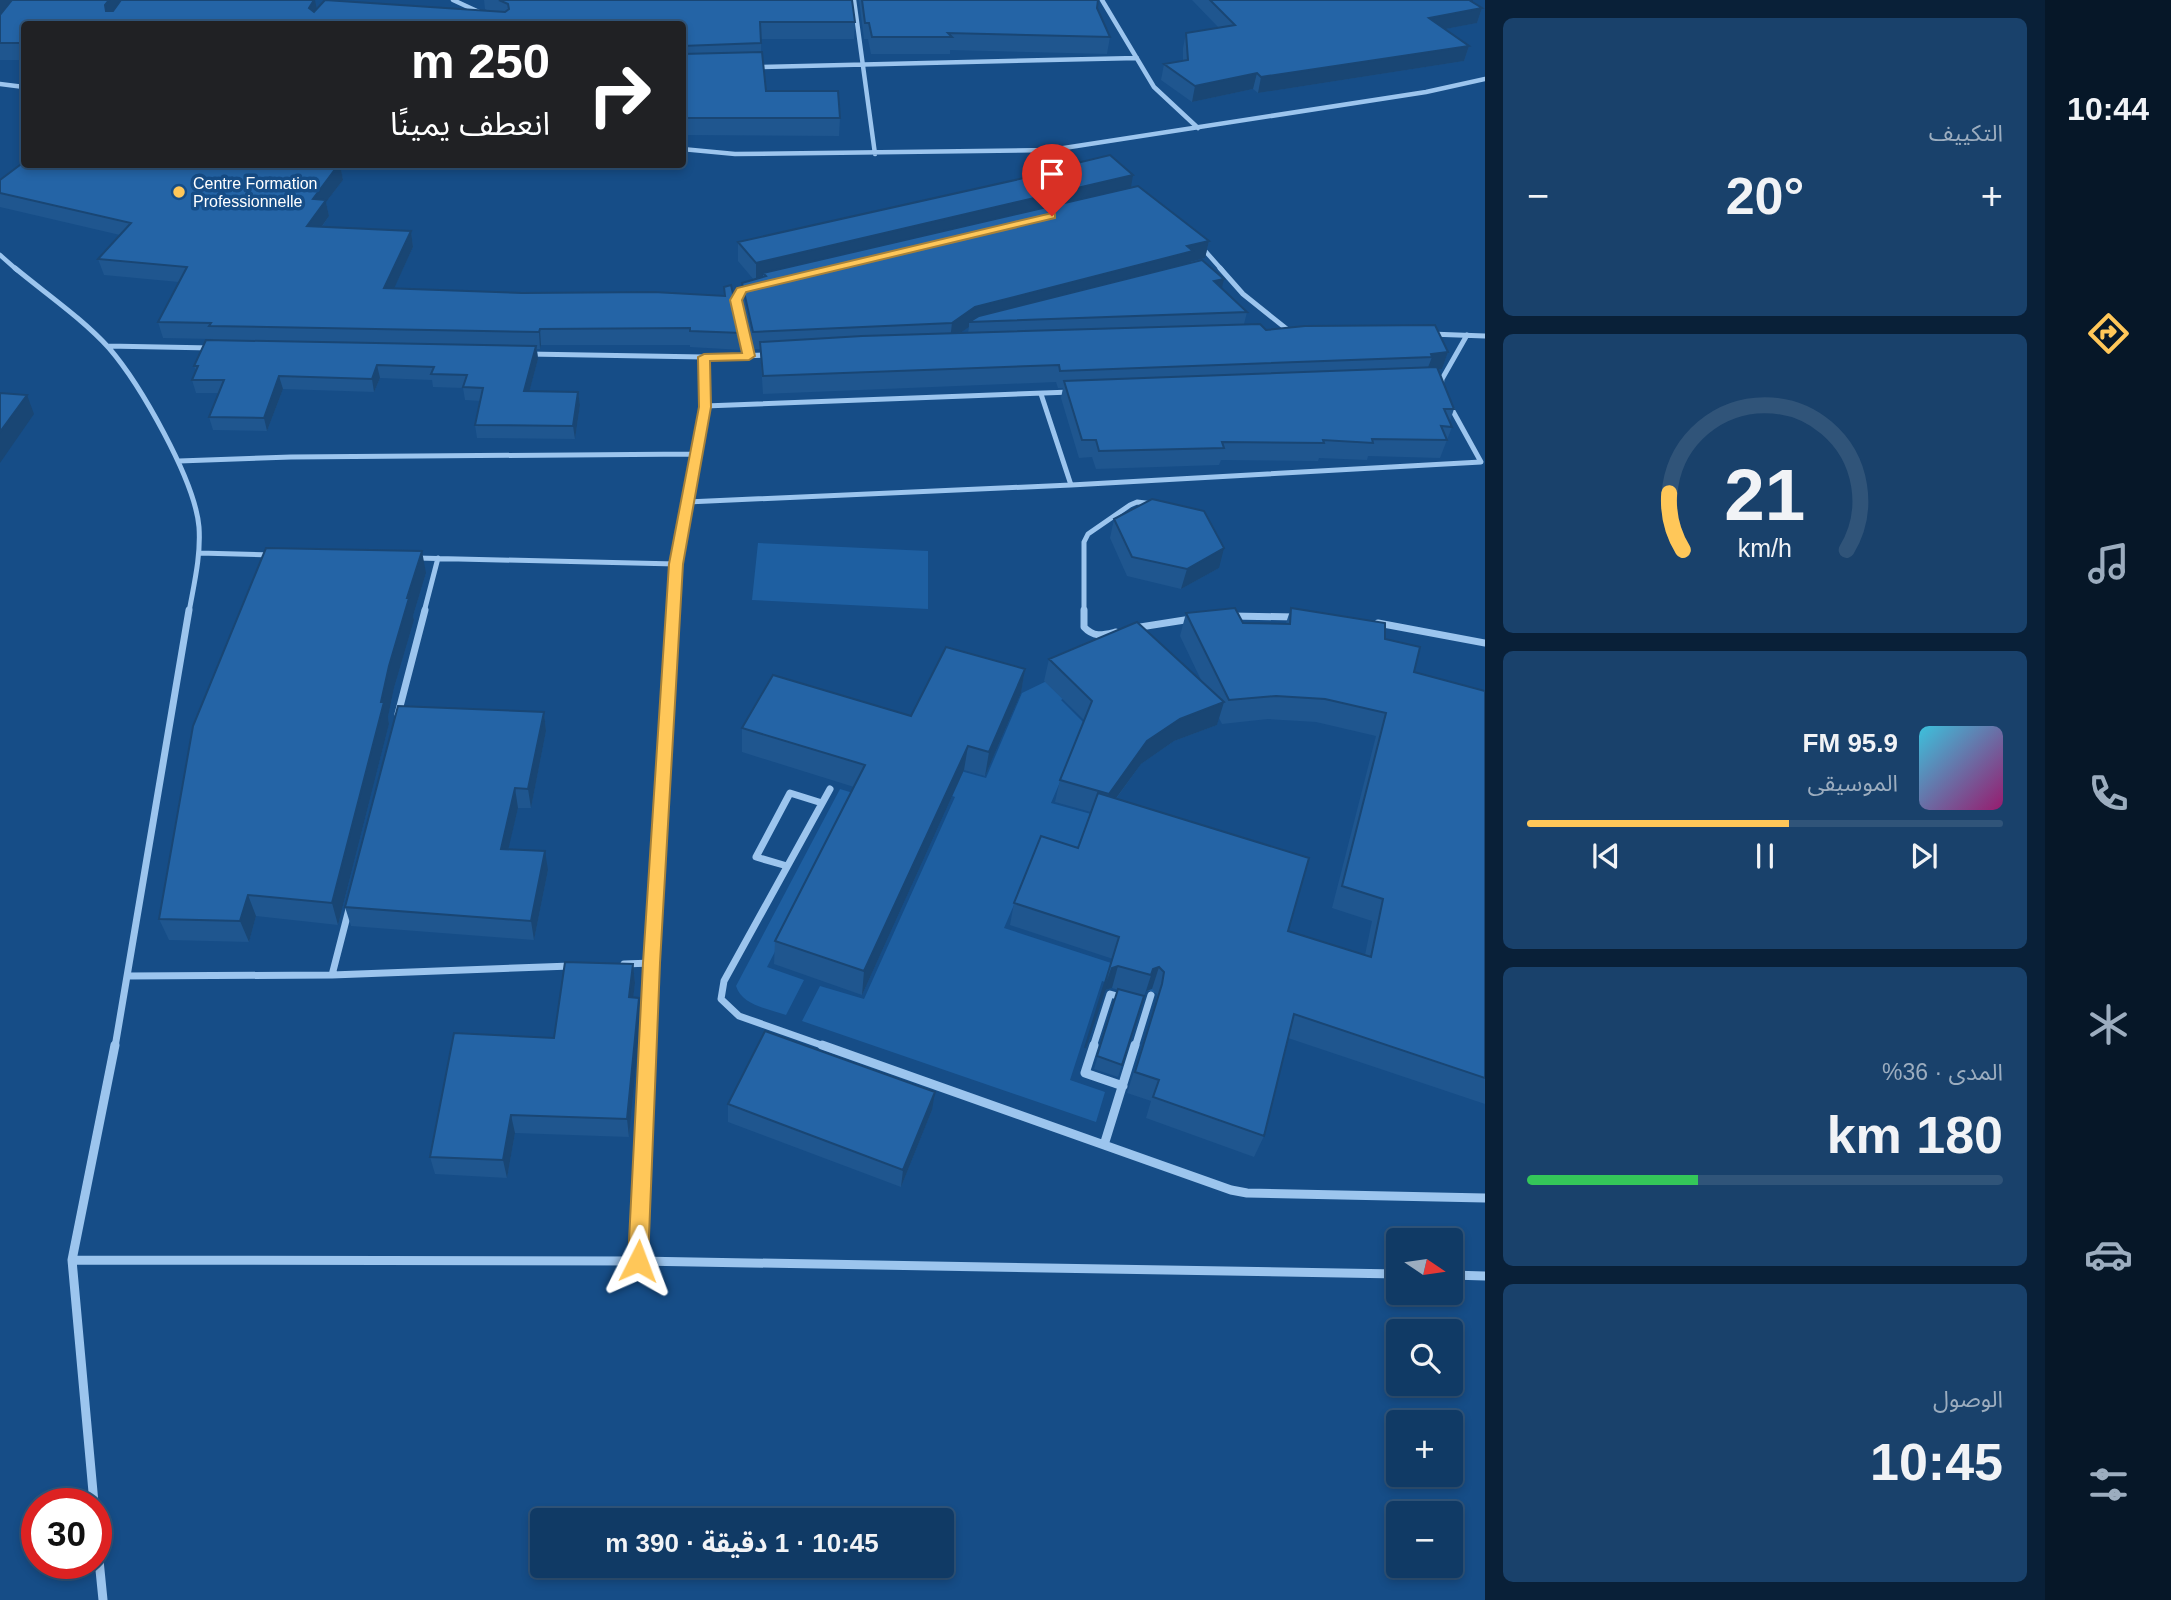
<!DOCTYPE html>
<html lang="ar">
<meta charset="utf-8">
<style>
:root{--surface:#103a65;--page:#19416b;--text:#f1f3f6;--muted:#9cadbf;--line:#305479;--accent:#ffc759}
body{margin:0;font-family:Helvetica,"Noto Sans Arabic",sans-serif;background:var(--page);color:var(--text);direction:rtl;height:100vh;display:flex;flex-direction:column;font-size:26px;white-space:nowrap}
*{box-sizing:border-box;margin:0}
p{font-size:23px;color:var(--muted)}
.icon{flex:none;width:38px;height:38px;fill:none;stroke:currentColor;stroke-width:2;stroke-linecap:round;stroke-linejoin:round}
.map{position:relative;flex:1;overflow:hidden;direction:ltr}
.side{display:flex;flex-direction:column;gap:18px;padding:18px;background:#092038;width:560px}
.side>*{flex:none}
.hud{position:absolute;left:21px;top:21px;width:665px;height:147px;border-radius:7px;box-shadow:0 4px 10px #0003,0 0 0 2px var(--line);direction:rtl;background:#202124;color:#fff;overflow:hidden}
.needle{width:46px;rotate:103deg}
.tools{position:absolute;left:1386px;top:1228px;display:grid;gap:14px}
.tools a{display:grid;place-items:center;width:77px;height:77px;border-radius:7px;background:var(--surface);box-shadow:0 4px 10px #0003,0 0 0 2px var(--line);font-size:35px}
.speed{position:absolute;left:21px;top:1488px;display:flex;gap:14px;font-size:35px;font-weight:700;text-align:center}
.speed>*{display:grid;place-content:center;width:91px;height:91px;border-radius:50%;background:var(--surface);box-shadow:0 4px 10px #0003,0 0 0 2px var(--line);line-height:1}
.speed .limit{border:10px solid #d22;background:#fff;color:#111}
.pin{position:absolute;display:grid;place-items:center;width:60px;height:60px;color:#fff;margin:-72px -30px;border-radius:50% 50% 50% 0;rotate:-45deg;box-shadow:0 0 7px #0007}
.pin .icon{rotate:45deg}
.me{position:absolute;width:77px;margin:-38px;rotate:3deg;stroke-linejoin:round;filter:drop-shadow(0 0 5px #0008)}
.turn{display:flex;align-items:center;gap:24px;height:147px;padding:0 21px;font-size:32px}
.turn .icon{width:91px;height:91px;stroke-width:2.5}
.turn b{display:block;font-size:49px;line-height:60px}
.big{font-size:52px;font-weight:700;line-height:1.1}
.side .widget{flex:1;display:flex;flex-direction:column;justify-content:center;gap:10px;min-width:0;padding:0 24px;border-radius:10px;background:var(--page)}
.side .dial{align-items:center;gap:0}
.dial svg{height:182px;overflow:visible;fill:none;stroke:var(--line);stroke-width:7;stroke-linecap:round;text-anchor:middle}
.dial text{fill:var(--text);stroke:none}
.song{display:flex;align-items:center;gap:21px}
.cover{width:84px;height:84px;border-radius:10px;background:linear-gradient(135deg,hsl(190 70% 55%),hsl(320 70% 35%))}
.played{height:7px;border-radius:4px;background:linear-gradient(90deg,var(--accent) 55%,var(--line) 55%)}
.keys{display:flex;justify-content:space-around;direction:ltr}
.heat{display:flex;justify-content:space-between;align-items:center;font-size:38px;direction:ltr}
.charge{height:10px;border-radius:5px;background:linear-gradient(90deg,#34c759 36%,var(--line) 0)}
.trip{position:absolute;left:530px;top:1508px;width:424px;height:70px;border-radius:7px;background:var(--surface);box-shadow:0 4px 10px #0003,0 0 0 2px var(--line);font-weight:700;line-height:70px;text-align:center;direction:rtl}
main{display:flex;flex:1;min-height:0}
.tabs{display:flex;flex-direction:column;width:126px;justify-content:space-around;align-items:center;background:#061728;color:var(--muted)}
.tabs .icon{width:49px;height:49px}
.tabs .selected{color:var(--accent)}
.tabs b{font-size:32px;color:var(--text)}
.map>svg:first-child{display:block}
.green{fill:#1e5fa1}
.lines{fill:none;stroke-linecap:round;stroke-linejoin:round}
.minor-far3{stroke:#9cc5ee;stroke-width:4.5}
.minor-far2{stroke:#9cc5ee;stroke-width:5}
.minor-far1{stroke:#9cc5ee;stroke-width:7}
.minor{stroke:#9cc5ee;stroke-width:9}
.wall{fill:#1f568f;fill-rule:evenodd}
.shaded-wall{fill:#194674}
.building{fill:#2464a6;stroke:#194674;stroke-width:2}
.route{fill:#ffc759;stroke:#a6813a;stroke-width:2}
.poi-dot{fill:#ffc759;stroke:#164d87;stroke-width:2.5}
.labels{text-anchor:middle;stroke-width:7;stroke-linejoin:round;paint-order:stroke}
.far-poi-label{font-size:16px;fill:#fff;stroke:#164d87;text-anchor:start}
</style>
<main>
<nav class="tabs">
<b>10:44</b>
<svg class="icon selected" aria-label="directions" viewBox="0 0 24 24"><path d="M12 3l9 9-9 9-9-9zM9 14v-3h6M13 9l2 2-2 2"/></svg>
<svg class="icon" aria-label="music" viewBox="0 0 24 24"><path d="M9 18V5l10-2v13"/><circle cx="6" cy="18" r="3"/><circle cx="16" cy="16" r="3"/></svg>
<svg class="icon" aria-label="phone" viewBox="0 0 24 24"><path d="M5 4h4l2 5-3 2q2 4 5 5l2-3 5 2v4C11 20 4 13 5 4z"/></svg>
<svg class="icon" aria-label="climate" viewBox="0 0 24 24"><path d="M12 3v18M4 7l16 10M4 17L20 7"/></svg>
<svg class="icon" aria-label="car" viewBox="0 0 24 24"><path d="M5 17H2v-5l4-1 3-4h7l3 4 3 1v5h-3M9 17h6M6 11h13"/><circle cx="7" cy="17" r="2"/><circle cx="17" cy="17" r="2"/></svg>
<svg class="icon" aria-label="filters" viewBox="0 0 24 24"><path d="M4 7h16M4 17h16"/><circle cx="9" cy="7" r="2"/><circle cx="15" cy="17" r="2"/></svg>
</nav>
<section class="side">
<div class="widget"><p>التكييف</p>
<div class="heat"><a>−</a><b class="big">20°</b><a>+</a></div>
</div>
<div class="widget dial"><svg viewBox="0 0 100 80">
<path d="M14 69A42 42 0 1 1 86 69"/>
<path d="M14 69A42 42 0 0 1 8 44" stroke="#ffc759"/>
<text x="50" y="56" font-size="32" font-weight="700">21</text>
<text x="50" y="72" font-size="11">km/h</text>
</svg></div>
<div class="widget">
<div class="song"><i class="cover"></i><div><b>95.9 FM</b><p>الموسيقى</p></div></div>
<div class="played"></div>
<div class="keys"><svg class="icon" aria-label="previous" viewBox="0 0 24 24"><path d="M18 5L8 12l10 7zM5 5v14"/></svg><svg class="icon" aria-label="pause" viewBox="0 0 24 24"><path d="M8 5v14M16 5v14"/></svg><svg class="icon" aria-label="next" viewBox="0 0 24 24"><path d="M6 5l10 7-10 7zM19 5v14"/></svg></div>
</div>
<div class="widget"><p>المدى · 36%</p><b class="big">180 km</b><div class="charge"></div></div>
<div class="widget"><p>الوصول</p><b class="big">10:45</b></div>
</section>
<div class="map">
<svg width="1485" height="1600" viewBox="0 0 1485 1600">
<rect width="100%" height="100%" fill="#164d87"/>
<path class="green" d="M 758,543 L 928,551 L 928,609 L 752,600 Z
M 1055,677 L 1073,693 L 1061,700 L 1120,759 L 1072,754 L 1051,803 L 1091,814 L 1277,893 L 1035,856 L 1004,928 L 1194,990 L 1165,996 L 1138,987 L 1137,993 L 1102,981 L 1070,1080 L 1105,1092 L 1096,1122 L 802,1021 L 820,986 L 864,999 L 955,797 L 938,791 L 950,768 L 986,778 L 1022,693 Z
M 840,789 L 866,797 L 851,804 L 767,967 L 804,980 L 786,1015 C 770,1009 742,1006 736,986 Z"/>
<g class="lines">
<path class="minor-far3" d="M 453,0 L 479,12
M 854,0 L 875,154
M 1102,0 L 1154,87 L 1198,128
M 757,67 L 1137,58
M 0,84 L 24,87
M 682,149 L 735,154 L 1051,150 L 1426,92 L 1485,79
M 1199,244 L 1222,270
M 0,255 L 17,270"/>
<path class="minor-far2" d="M 15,268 C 45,293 83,319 109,348 C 140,384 195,480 199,527 C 201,556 194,584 189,612
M 1220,268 L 1243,294 L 1293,334
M 748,288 L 741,290 L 736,300 L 749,356
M 1430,334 L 1485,336
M 107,346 L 212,348
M 528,354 L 704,357 L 768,355
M 1441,387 L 1442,379 L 1467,335
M 705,406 L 1071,392
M 179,461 L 291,457 L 695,454
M 1071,485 L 1481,462 L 1449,404
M 687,502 L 1071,485 L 1041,394
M 199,553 L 272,555
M 417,558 L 676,564
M 424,612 L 438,558
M 673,612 L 676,564 L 705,406 L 704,357
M 1084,612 L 1084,542 L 1088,534 L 1130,505 L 1137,502 L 1154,504"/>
<path class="minor-far1" d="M 1084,610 L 1084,627 C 1094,638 1103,635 1116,632
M 1231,616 L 1296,617
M 1378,623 L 1485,643
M 1134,628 L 1191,619
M 398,714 L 425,610
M 787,866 L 756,857 L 790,793 L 822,803
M 624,964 L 652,963
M 332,975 L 349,909
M 127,976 L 332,975 L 571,966
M 115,1047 L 189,610
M 648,1047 L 673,610
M 827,1047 L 739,1016 L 721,999 L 724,981 L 830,789
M 1093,1047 L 1110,994 L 1124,998
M 1135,1047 L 1151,995"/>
<path class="minor" d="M 822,1045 L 1231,1190 L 1247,1193 L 1485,1198
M 1094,1045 L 1085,1073 L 1123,1086
M 1104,1145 L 1135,1045
M 72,1260 L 638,1261 L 1398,1274
M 638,1261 L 648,1045
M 1451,1275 L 1485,1276
M 94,1503 L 72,1260 L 115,1045
M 96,1530 L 103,1600"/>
</g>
<path class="wall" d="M 0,0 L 317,9 L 488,11 L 485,9 L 484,0 L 852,0 L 855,22 L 854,39 L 761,39 L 761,52 L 766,91 L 840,118 L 839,136 L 682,135 L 682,24 L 24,24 L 24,60 L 0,60 Z
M 859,0 L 1098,0 L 1097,9 L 1110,37 L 1107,54 L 950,50 L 950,54 L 871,54 L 868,39 L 864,39 Z
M 1192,0 L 1473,0 L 1472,2 L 1482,8 L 1477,23 L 1445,29 L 1469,46 L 1464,61 L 1258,93 L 1253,89 L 1192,102 L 1161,80 L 1164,64 L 1183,61 L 1183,48 L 1186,33 L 1219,28 Z
M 340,164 L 343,180 L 326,202 L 329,216 L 322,227 L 411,231 L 413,247 L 394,288 L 742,333 L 742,350 L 690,347 L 690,345 L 541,345 L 540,349 L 537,349 L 538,359 L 529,392 L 578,392 L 580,405 L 575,439 L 477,438 L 475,425 L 481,401 L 465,400 L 463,388 L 433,387 L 432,380 L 380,378 L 374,392 L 283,389 L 267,431 L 213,430 L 209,417 L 219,393 L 196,393 L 192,380 L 196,371 L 194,366 L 213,339 L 163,338 L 158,322 L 179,282 L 104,275 L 98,259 L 120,235 L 0,207 L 0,180 Z
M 1031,174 L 1131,187 L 1209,241 L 1205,258 L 1190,263 L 1222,288 L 1247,312 L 1244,324 L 1266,330 L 1448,352 L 1442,369 L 1437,369 L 1454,409 L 1450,421 L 1452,427 L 1440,458 L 1368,456 L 1367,460 L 1319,458 L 1318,461 L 1221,460 L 1219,465 L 1096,469 L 1092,457 L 1079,458 L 1061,398 L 1063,388 L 1058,388 L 1056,382 L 763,394 L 760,349 L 753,349 L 742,301 L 742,283 L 754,280 L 738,261 L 738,242 L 1030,176 ZM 969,327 L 968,333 L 960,333 Z
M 1114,519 L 1219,568 L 1181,589 L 1127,576 L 1110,538 Z
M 426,573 L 413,616 L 414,620 L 394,688 L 388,717 L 389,724 L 338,925 L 256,916 L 249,942 L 169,940 L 159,919 Z
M 1291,608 L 1385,639 L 1414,672 L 1485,691 L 1485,1104 L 1288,1038 L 1264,1136 L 1254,1157 L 1146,1118 L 1151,1101 L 1127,1093 L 1155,1006 L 1157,994 L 1152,989 L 1146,991 L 1144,996 L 1118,1077 L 1094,1069 L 1118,990 L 1112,988 L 1105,990 L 1079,1069 L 1113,959 L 1010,925 L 1014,903 L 1078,848 L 1091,812 L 1055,802 L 1060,780 L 1084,720 L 1044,681 L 1049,659 L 1202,682 L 1180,636 L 1186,613 L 1243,623 L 1286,623 ZM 1219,718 L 1222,724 L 1268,719 L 1316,722 L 1376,736 L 1332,908 L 1372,921 L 1365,955 L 1288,931 L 1116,799 L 1141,764 L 1174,741 L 1217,725 Z
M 1025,669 L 1021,693 L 985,776 L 964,770 L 862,995 L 774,964 L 775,941 L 854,787 L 742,752 L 742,728 L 911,716 Z
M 544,712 L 546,731 L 531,808 L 518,808 L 508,849 L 548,870 L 534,940 L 351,926 L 345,907 Z
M 633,964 L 635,983 L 633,997 L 641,1016 L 629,1137 L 515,1133 L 507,1178 L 435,1174 L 430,1157 Z
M 728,1104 L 932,1110 L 901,1187 L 728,1122 Z"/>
<path class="shaded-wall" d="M 0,0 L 18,0 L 0,23 Z
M 109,0 L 126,0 L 110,24 L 106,11 L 105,5 Z
M 314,0 L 315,0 L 318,15 L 309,8 Z
M 1465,0 L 1473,0 L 1470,10 L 1482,8 L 1477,23 L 1424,33 L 1429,18 Z
M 1469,46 L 1464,61 L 1258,93 L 1261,77 Z
M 1257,73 L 1253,89 L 1192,102 L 1195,86 Z
M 340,164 L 343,180 L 326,202 L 329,216 L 311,242 L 307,226 L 313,199 Z
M 1133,175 L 1130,193 L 763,273 L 763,279 L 756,281 L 756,263 Z
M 411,231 L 413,247 L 387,304 L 384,288 Z
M 1209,241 L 1205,258 L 1190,262 L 1189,268 L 969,322 L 969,327 L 950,340 L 952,323 L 975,307 L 1187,246 Z
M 1224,279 L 1220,296 L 1214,281 Z
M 540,329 L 541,345 L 540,349 L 539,332 Z
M 536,346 L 538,359 L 526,404 L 524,391 Z
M 1448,352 L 1442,369 L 1427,370 L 1432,357 L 1431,354 Z
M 377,365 L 380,378 L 374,392 L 372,379 Z
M 279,376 L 283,389 L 267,431 L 264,418 Z
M 578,392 L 580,405 L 575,439 L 573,426 Z
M 27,395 L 34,414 L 0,463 L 0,432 Z
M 1224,548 L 1219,568 L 1181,589 L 1187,569 Z
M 422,551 L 426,573 L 413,616 L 414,620 L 394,688 L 388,717 L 389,724 L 338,925 L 332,903 L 381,702 L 389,666 L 407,598 Z
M 1025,669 L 1021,693 L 985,776 L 989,752 Z
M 1224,702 L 1217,725 L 1174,741 L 1141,764 L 1103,816 L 1109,794 L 1147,741 L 1180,719 Z
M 544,712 L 546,731 L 531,808 L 528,789 Z
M 968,746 L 964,770 L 862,995 L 864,971 Z
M 515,788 L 518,808 L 504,868 L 501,849 Z
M 545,851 L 548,870 L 534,940 L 531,921 Z
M 248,895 L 256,916 L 249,942 L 240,921 Z
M 633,964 L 635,983 L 631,1016 L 629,997 Z
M 1118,966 L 1112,988 L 1105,990 L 1079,1069 L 1112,968 Z
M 1159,967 L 1152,989 L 1146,991 L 1144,997 L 1153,969 Z
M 639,998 L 641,1016 L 629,1137 L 627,1119 Z
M 935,1092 L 932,1110 L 901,1187 L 903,1170 Z
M 511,1115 L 515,1133 L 507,1178 L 503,1160 Z"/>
<path class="building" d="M 12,0 L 109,0 L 105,5 L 106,11 L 113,11 L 121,0 L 314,0 L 309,8 L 314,12 L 325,0 L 505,12 L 509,9 L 508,4 L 499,0 L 852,0 L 855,22 L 760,22 L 761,43 L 682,46 L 682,24 L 24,24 L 24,43 L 0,43 L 0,15 Z
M 862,0 L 1098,0 L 1097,8 L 1110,37 L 948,33 L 952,37 L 872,37 L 869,23 L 865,23 Z
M 1210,0 L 1469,0 L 1482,8 L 1429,18 L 1469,46 L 1261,77 L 1257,73 L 1195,86 L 1164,64 L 1188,60 L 1186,33 L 1235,25 Z
M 762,52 L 766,91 L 838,91 L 840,118 L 682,118 L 682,54 Z
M 1110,155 L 1133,175 L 756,263 L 738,242 L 1033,176 L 1031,174 Z
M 24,162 L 24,164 L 339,164 L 313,199 L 326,200 L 307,226 L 411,231 L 384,288 L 522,293 L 654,292 L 725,296 L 724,287 L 731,285 L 742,333 L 690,331 L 690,328 L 540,329 L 539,332 L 209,326 L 211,323 L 158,322 L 187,267 L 98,259 L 131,223 L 0,193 L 0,180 Z
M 1138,186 L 1209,241 L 1187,246 L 1193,251 L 975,307 L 952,323 L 753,332 L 742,283 L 766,276 L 763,273 Z
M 1202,260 L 1224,279 L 1214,281 L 1247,312 L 969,322 L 979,316 Z
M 1260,324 L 1266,330 L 1305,326 L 1435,325 L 1448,352 L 1431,354 L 1432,357 L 1060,371 L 1059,365 L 763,376 L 760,342 L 862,336 Z
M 206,340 L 536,346 L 524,391 L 578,392 L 573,426 L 475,425 L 483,388 L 463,387 L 467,375 L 431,374 L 434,367 L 377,365 L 372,379 L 279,376 L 264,418 L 209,417 L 224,380 L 192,380 L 198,366 L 194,366 Z
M 1437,367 L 1454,409 L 1444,409 L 1452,427 L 1441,426 L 1447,440 L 1372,439 L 1373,443 L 1323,440 L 1324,443 L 1222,442 L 1224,448 L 1099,451 L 1096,440 L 1082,440 L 1064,381 Z
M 0,393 L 27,395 L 0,432 Z
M 1152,499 L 1204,511 L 1224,548 L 1187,569 L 1132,557 L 1114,519 Z
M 266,548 L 422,551 L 407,598 L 409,598 L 389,666 L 381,702 L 384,702 L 332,903 L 248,895 L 240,921 L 159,919 L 193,726 Z
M 1235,608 L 1243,623 L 1290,624 L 1291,608 L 1385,623 L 1385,639 L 1420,647 L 1414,672 L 1485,691 L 1485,1078 L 1294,1014 L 1264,1136 L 1153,1097 L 1159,1080 L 1135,1072 L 1162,984 L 1164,972 L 1159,967 L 1153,969 L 1151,975 L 1118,966 L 1112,968 L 1085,1048 L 1119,937 L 1014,903 L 1041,836 L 1078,848 L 1098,793 L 1309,858 L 1288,931 L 1371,957 L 1383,899 L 1342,886 L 1386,713 L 1325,699 L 1276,696 L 1229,700 L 1186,613 Z
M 1137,622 L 1224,702 L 1180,719 L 1147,741 L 1109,794 L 1060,780 L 1092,701 L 1049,659 Z
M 946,647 L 1025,669 L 989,752 L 968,746 L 864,971 L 775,941 L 865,765 L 742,728 L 773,675 L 911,716 Z
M 398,706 L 544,712 L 528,789 L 515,788 L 501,849 L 545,851 L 531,921 L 345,907 Z
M 565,962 L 633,964 L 629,997 L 639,998 L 627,1119 L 511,1115 L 503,1160 L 430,1157 L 454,1033 L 554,1038 Z
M 1118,989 L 1144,996 L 1122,1065 L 1097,1056 Z
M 765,1031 L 935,1092 L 903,1170 L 728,1104 Z"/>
<path class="route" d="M 1052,213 L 1055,214 L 1055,218 L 746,292 L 742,300 L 755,356 L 749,360 L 710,361 L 711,407 L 683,564 L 660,963 L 648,1261 L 645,1268 L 638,1270 L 631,1268 L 628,1261 L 643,963 L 669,564 L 699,407 L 698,357 L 704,354 L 742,353 L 730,300 L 737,288 Z"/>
<circle class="poi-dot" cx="179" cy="192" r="7"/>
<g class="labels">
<g class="far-poi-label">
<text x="193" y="189">Centre Formation<tspan x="193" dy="18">Professionnelle</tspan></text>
</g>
</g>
</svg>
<div class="tools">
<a><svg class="needle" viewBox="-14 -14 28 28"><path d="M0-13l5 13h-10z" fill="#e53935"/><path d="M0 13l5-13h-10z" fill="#9cadbf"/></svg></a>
<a><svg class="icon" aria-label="search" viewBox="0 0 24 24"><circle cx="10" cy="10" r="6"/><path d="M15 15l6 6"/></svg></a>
<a>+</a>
<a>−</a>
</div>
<div class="speed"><div class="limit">30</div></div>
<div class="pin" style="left:1052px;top:216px;background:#d93025"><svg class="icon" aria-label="arrive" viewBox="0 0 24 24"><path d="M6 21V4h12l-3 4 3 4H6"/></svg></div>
<svg class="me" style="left:638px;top:1261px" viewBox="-20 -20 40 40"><path d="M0-17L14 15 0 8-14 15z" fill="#ffc759" stroke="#fff" stroke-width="4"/></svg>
<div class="trip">10:45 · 1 دقيقة · 390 m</div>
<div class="hud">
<div class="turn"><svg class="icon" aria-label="right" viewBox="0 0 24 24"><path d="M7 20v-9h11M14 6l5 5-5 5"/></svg><div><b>250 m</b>انعطف يمينًا</div></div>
</div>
</div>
</main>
